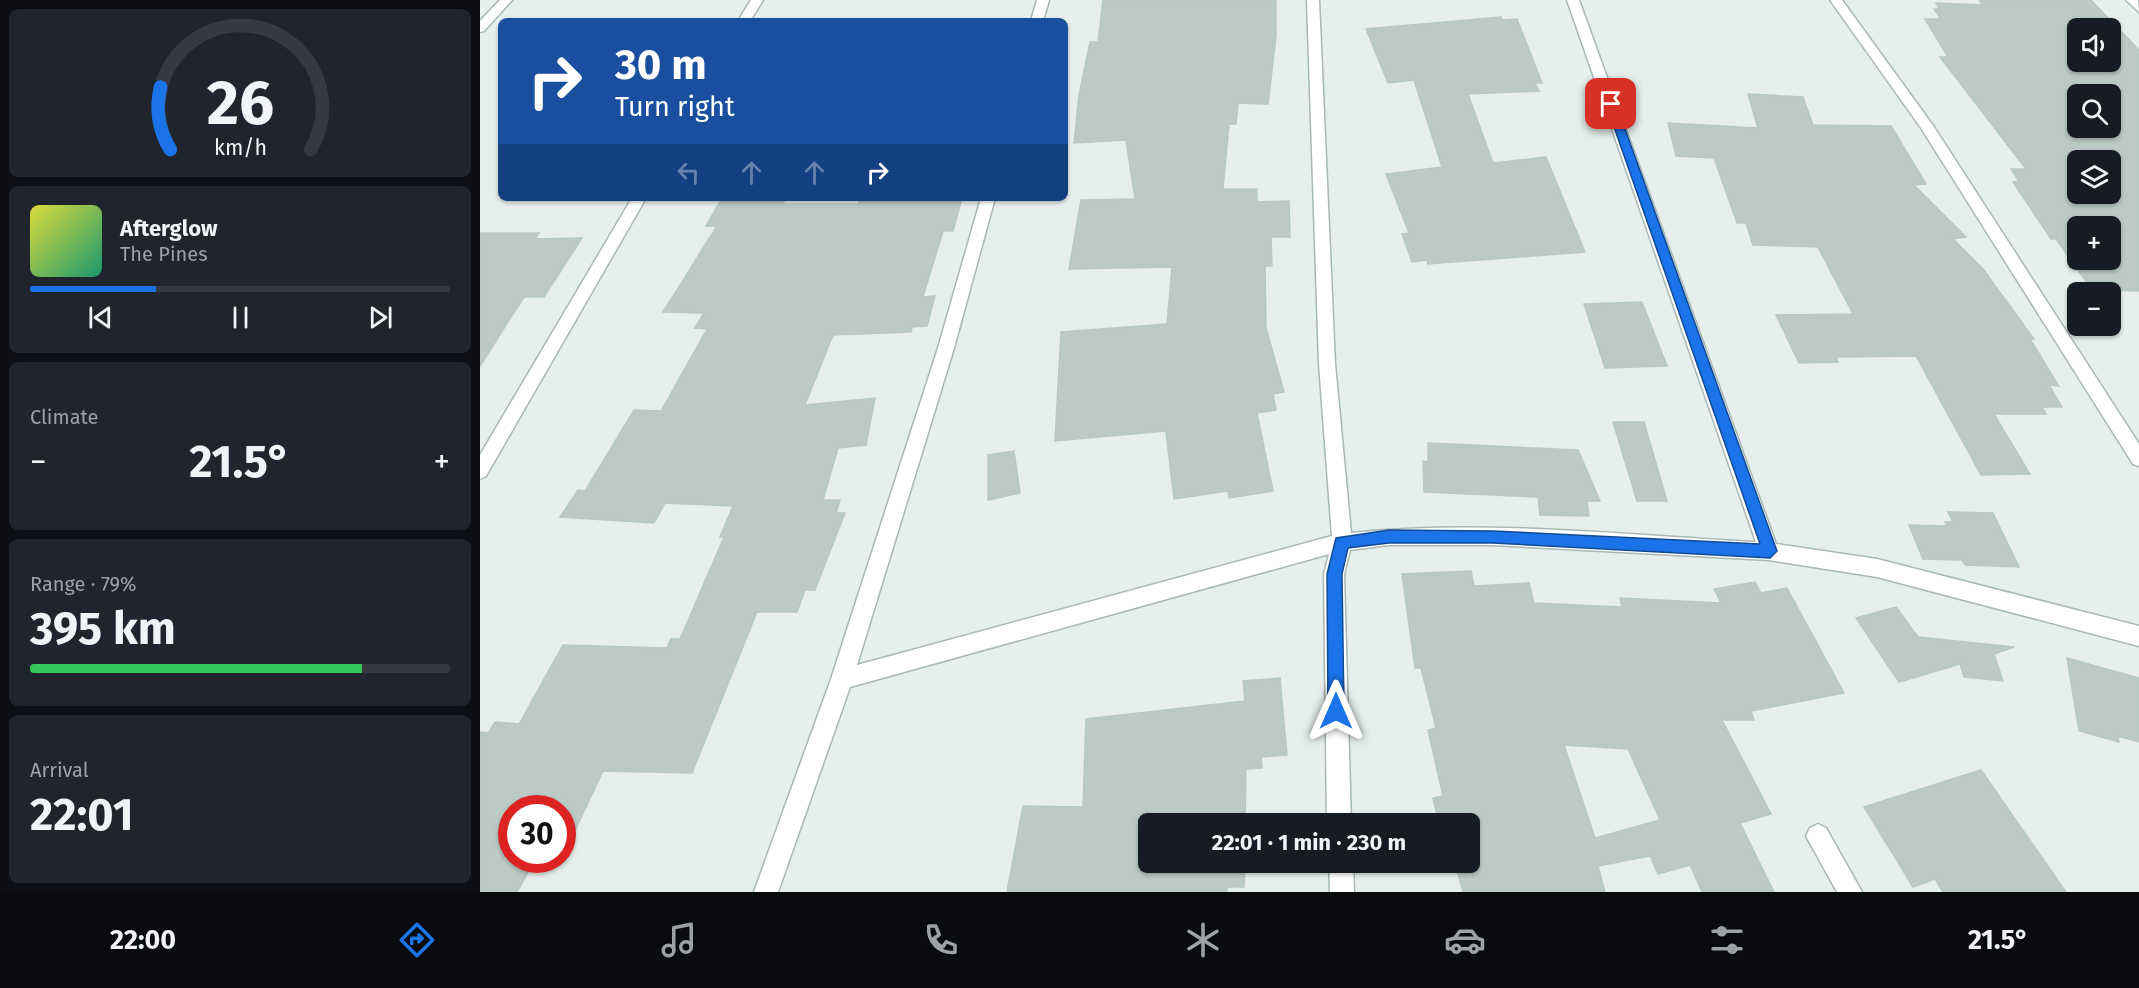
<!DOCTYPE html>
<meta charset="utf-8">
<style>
:root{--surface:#171b24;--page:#20242c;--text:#f1f3f6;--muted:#9ea1a6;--line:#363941;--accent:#1a73e8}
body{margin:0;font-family:"Fira Sans",sans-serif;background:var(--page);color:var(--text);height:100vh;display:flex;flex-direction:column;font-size:22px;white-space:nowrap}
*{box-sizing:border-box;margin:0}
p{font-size:20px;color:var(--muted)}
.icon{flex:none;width:33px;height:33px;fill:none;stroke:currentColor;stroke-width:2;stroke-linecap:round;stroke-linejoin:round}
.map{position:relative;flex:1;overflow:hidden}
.panel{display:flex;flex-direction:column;gap:9px;padding:9px;background:#0d0f14;width:480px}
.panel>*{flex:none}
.hud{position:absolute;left:18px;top:18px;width:570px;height:183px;border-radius:9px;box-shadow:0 2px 4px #0004;background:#1a4fa0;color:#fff;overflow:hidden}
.buttons{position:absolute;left:1587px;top:18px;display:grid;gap:12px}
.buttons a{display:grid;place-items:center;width:54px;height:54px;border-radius:9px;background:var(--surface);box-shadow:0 2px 4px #0004;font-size:30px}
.speed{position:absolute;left:18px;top:795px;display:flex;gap:12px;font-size:30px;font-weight:700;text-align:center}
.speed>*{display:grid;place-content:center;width:78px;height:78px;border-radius:50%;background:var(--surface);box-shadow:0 2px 4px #0004;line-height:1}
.speed .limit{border:9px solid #d22;background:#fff;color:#111}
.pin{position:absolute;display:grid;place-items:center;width:51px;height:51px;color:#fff;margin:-26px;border-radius:12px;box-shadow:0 3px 9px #0006}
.me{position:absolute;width:66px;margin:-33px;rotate:0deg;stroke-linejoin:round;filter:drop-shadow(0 0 4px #0008)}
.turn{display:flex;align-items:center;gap:21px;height:126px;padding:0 18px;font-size:27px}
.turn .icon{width:78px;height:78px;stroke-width:2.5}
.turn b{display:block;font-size:42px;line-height:51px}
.lanes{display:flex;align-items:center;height:57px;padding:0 18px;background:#0003;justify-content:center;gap:30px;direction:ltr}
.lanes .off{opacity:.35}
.big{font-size:45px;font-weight:700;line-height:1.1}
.panel .tile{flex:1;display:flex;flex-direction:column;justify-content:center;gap:9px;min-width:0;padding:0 21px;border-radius:9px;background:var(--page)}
.panel .dial{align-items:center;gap:0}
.dial svg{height:156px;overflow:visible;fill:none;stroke:var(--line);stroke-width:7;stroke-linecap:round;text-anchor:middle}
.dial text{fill:var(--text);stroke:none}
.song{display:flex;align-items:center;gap:18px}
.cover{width:72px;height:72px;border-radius:9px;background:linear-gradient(135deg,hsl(60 70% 55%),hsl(160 70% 35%))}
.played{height:6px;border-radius:3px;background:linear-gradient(90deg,var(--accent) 30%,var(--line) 30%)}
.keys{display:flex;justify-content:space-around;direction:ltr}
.heat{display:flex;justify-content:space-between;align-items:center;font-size:33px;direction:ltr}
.charge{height:9px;border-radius:4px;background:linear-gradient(90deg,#34c759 79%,var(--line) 0)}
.trip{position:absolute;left:658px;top:813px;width:342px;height:60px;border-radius:9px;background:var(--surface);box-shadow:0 2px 4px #0004;font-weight:700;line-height:60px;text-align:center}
.menu{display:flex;height:96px;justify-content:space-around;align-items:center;background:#090b0e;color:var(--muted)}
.menu .icon{width:42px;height:42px}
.menu .current{color:var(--accent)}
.menu b{font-size:27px;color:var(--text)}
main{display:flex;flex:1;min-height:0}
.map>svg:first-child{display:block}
.building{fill:#bbcac4;stroke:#b8c9c2;stroke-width:1.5;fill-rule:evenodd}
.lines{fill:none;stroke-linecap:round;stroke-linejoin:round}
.minor-casing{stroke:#a8b8b2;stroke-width:3}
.minor{fill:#fff;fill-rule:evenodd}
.route{fill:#1a73e8;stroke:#114b97;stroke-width:1.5}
</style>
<main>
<section class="panel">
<div class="tile dial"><svg viewBox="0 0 100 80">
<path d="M14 69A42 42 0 1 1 86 69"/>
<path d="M14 69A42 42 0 0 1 9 37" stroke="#1a73e8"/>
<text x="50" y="56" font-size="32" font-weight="700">26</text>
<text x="50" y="72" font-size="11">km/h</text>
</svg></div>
<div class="tile">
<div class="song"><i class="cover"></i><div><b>Afterglow</b><p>The Pines</p></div></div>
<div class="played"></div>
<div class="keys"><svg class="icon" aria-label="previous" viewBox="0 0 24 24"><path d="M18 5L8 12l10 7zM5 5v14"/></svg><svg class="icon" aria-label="pause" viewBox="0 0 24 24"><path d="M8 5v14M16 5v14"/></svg><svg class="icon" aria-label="next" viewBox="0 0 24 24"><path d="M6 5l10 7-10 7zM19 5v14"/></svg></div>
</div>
<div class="tile"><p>Climate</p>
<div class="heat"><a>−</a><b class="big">21.5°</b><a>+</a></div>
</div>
<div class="tile"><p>Range · 79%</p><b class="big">395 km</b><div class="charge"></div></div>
<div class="tile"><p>Arrival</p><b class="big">22:01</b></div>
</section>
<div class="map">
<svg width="1659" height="892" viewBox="0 0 1659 892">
<rect width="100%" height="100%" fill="#e6efeb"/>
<path class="building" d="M 623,0 L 796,0 L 796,36 L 788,104 L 758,103 L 756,124 L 749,124 L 743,189 L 777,189 L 777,202 L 809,201 L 810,237 L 791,237 L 792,266 L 785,266 L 786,328 L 804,392 L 793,394 L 796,410 L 777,413 L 793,491 L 749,498 L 748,491 L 694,499 L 686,431 L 575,441 L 581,332 L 687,324 L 692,267 L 589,269 L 601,200 L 655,199 L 646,140 L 594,143 L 599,95 L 610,42 L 618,42 Z
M 1499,0 L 1611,0 L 1659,50 L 1659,291 L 1612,290 L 1576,239 L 1571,239 L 1533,182 L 1539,181 L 1531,169 L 1546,169 L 1460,57 L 1468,57 L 1445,19 L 1461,19 L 1454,9 L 1459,9 L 1456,3 L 1503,5 ZM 1598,28 L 1630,28 L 1630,62 L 1598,62 ZM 1598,94 L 1630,94 L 1630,128 L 1598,128 ZM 1598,160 L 1630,160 L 1630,194 L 1598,194 ZM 1598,226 L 1630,226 L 1630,260 L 1598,260 Z
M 1021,17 L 1022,20 L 1037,19 L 1062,83 L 1055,83 L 1059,91 L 988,94 L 1013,163 L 1066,157 L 1105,252 L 948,264 L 947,260 L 932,262 L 922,234 L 929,233 L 906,174 L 962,167 L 934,80 L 908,83 L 886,29 Z
M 1268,94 L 1323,97 L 1333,125 L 1411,126 L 1446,184 L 1434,185 L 1486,237 L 1473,239 L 1503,269 L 1554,339 L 1550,339 L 1579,386 L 1569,385 L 1582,407 L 1562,407 L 1566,414 L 1514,414 L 1550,474 L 1501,475 L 1436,356 L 1356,357 L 1358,362 L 1319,363 L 1296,315 L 1373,314 L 1338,247 L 1273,245 L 1266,223 L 1257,223 L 1234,158 L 1196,156 L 1188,123 L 1278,128 Z
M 242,198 L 306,198 L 303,204 L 378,204 L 379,201 L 482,198 L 473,231 L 463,231 L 443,297 L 455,296 L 447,326 L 432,327 L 431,332 L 353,335 L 325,405 L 395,398 L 386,445 L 358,448 L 343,500 L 360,500 L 356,513 L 365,513 L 335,590 L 325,590 L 317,612 L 277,612 L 212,773 L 123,771 L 84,854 L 82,808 L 32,808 L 32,860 L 55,860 L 37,892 L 0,892 L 0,732 L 8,733 L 15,722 L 39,724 L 83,645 L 187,648 L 191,639 L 200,639 L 244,537 L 240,537 L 253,506 L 185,503 L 174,523 L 80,517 L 98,490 L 105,491 L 154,410 L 181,411 L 227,329 L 215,328 L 224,313 L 183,312 L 237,226 L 226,226 Z
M 0,233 L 59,233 L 55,239 L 102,238 L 64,297 L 44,297 L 0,366 Z
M 1162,302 L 1187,366 L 1125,368 L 1104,304 Z
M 1133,422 L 1164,422 L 1187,501 L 1157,501 Z
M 948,443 L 1098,450 L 1120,501 L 1107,501 L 1109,516 L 1060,515 L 1058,497 L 944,492 L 943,461 L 948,462 Z
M 534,451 L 540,493 L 508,500 L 508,455 Z
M 1468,512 L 1513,513 L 1539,567 L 1485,565 L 1482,560 L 1443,559 L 1429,525 L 1467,526 L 1465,522 L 1473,522 Z
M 991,571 L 994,586 L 1049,583 L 1054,603 L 1142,607 L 1140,598 L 1241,603 L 1234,589 L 1275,582 L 1281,593 L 1307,588 L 1364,693 L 1271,711 L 1274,720 L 1242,720 L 1291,814 L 1260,823 L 1294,892 L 1222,892 L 1210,865 L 1178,874 L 1170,856 L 1118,866 L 1125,892 L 983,892 L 975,862 L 990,862 L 990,824 L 959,824 L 953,798 L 963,796 L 948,730 L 956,728 L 941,668 L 935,668 L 922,574 ZM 1084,745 L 1148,749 L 1180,820 L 1115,838 Z
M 1416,607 L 1438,637 L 1534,647 L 1514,654 L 1523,681 L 1484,677 L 1480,664 L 1419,682 L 1376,618 Z
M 1587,658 L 1659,678 L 1659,742 L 1638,736 L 1639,742 L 1599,731 Z
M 800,678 L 807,755 L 781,757 L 782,768 L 766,769 L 765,824 L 669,824 L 669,862 L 765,862 L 764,887 L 747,887 L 747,892 L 527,892 L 543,806 L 603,807 L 606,719 L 765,701 L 763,681 Z
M 1501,770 L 1586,892 L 1463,892 L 1455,879 L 1433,887 L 1384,807 Z"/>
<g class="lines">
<g class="minor-casing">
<path id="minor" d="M 20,0 L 32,0 L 4,31 L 0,32 L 0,21 Z
M 271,0 L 283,0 L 270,21 L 258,21 Z
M 557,0 L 569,0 L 563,21 L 551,21 Z
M 827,0 L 839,0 L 855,364 L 871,533 C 1002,519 1144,535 1276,542 L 1087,0 L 1099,0 L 1296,544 L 1397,559 L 1659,626 L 1659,646 L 1397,577 L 1289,560 L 1013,545 L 909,545 L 870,550 L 864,574 L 871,824 L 847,824 L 844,574 L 849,554 L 370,687 L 298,892 L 274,892 L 351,679 L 458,348 L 501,198 L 515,198 L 474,348 L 377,665 L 852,536 L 839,364 Z
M 1350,0 L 1362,0 L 1454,127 L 1659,444 L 1659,466 L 1653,464 L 1441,128 Z
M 1646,0 L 1658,0 L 1659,12 Z
M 152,198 L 166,198 L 6,476 L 0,479 L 0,455 Z
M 1338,824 L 1346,828 L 1382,892 L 1357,892 L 1326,836 L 1330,828 Z
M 849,862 L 873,862 L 874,892 L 850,892 Z"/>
</g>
<use href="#minor" class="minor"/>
</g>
<path class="route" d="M 1131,101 L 1136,104 L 1297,551 L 1290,558 L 1013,543 L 909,543 L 868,548 L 862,574 L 864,711 L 862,716 L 856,719 L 850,716 L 848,711 L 847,574 L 856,538 L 909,530 L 1013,531 L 1280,544 L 1126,104 Z"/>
</svg>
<div class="buttons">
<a><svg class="icon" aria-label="sound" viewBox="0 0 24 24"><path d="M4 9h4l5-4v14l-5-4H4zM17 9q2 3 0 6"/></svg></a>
<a><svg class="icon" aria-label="search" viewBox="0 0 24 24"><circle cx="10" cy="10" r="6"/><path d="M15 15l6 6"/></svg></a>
<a><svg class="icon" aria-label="layers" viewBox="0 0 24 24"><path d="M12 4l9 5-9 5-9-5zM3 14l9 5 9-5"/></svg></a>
<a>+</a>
<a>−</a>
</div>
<div class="speed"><div class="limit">30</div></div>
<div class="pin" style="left:1131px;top:104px;background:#d93025"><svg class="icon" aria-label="arrive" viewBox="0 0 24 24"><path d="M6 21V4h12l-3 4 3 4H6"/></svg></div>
<svg class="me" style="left:856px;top:711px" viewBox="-20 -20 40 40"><path d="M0-17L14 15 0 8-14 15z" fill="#1a73e8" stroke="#fff" stroke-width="4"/></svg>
<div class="trip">22:01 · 1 min · 230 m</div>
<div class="hud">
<div class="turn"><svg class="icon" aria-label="right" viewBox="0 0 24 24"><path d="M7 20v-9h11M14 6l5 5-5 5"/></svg><div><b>30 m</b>Turn right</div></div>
<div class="lanes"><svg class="icon off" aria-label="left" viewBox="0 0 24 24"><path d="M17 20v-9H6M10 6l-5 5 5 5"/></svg><svg class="icon off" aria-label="ahead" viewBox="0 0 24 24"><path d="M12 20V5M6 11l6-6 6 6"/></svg><svg class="icon off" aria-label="ahead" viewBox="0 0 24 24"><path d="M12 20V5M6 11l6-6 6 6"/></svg><svg class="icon" aria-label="right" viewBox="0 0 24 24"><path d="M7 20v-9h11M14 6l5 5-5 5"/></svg></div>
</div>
</div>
</main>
<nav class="menu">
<b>22:00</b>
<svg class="icon current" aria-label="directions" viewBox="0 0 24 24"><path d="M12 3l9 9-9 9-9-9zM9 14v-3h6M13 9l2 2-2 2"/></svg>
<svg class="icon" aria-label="music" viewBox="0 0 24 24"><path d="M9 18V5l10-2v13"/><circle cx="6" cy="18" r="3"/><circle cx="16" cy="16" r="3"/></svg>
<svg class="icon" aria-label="phone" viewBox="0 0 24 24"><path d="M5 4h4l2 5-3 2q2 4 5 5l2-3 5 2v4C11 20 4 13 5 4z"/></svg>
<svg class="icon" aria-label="climate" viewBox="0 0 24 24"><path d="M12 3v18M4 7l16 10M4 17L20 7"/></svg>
<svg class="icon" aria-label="car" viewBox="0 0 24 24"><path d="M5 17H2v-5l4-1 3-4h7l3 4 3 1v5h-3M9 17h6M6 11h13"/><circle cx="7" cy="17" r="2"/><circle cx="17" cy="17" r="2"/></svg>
<svg class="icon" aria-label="filters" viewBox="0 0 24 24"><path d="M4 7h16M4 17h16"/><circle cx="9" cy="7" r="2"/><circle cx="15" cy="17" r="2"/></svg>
<b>21.5°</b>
</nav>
